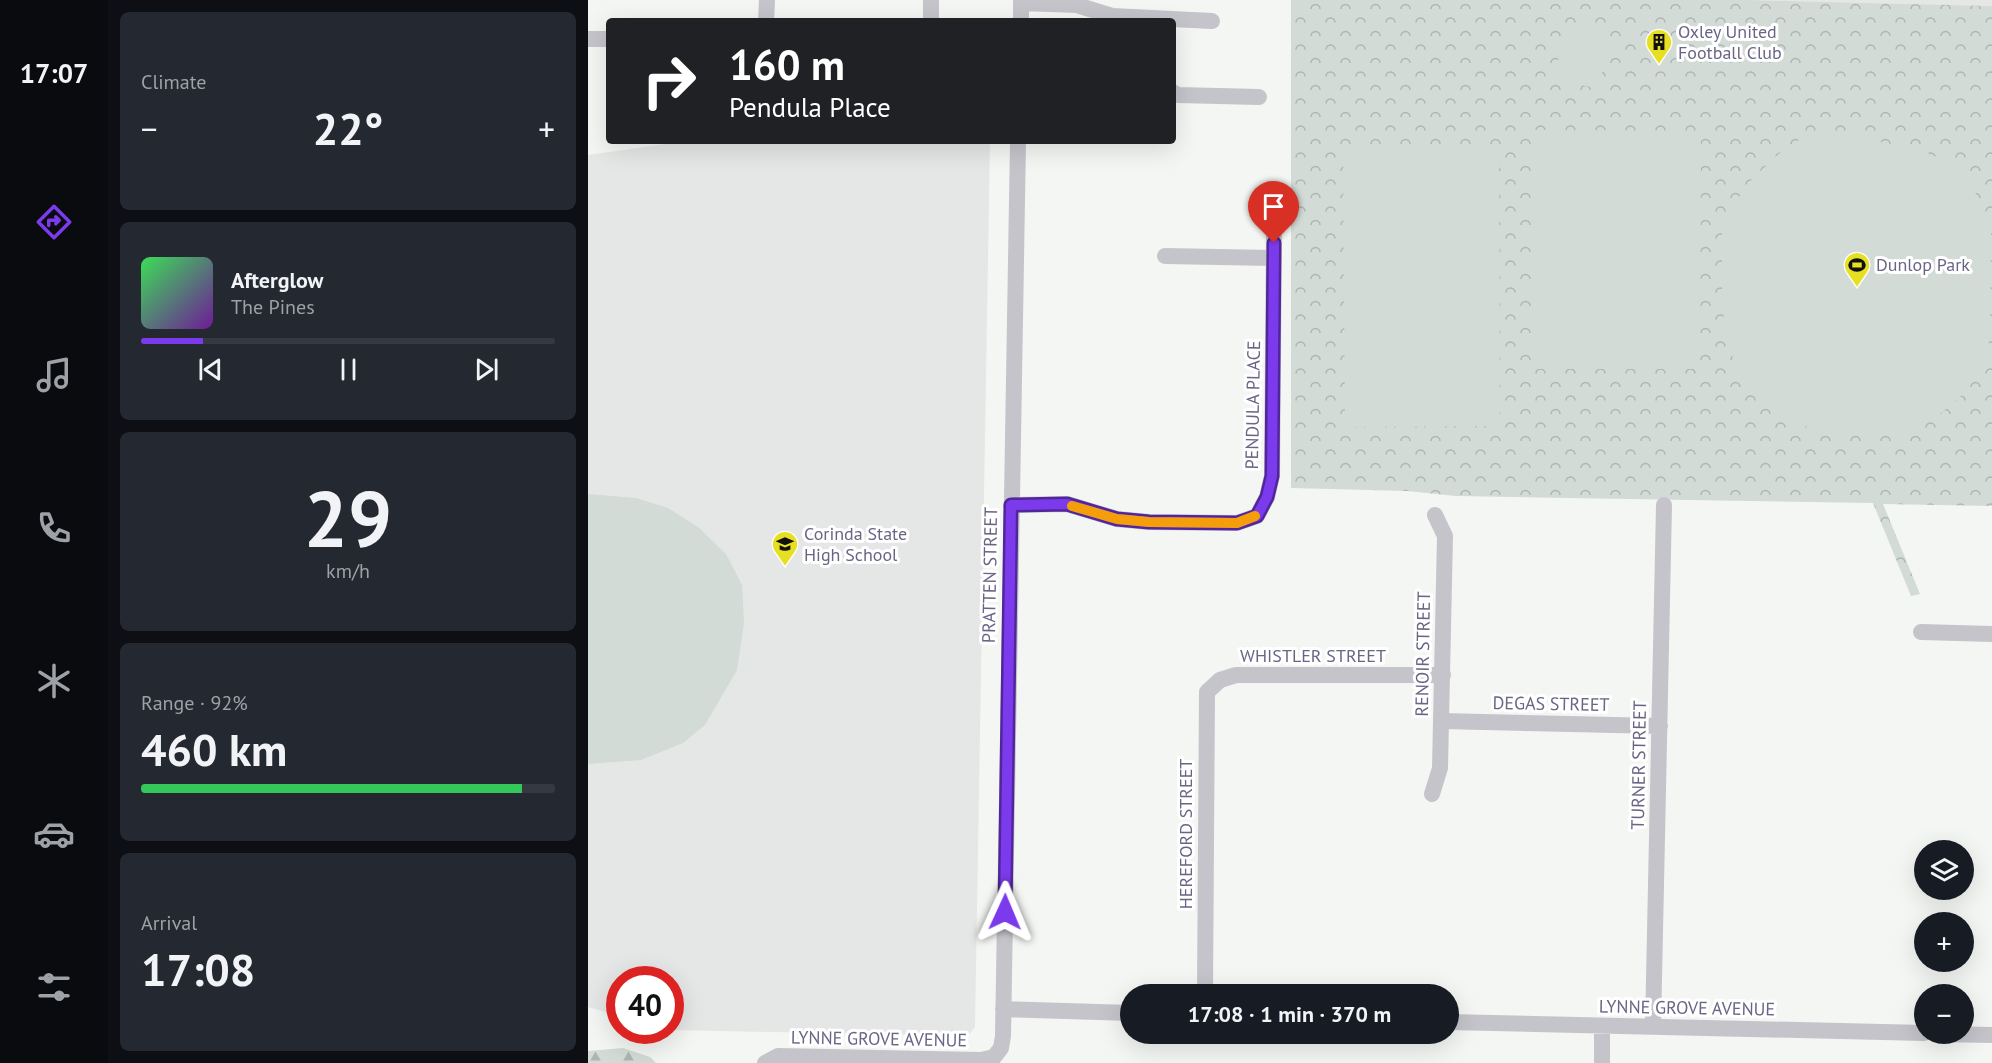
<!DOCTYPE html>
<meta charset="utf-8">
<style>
:root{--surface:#171b24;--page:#242831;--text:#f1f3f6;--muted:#9ea1a6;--line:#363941;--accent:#7c3aed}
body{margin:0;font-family:"PT Sans",sans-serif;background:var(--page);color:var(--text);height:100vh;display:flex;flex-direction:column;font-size:22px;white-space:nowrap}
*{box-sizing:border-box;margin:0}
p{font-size:20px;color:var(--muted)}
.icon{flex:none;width:33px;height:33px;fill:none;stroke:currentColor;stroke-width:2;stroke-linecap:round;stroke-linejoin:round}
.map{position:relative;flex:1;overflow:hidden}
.sheet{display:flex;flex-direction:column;gap:12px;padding:12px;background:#0d0f14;width:480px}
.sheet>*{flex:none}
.guide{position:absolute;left:18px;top:18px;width:570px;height:126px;border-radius:6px;box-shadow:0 6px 24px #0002;background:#202124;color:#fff;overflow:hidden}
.controls{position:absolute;left:1326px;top:840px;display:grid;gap:12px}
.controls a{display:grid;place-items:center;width:60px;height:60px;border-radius:50%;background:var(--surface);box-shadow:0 6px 24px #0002;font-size:30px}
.speed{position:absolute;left:18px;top:966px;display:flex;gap:12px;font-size:30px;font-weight:700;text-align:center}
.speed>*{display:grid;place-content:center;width:78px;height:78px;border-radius:50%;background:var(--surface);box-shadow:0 6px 24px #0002;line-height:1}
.speed .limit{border:9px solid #d22;background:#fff;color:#111}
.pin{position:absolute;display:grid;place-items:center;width:51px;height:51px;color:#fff;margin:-62px -26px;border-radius:50% 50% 50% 0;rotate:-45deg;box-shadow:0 0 6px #0007}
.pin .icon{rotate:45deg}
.me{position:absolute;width:66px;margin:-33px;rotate:1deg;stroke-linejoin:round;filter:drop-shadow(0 0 4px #0008)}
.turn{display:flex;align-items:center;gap:21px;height:126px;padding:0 24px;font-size:27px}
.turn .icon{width:78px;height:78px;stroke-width:2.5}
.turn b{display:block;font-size:42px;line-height:51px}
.big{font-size:45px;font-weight:700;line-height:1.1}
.sheet .tile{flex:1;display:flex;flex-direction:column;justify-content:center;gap:9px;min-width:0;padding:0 21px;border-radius:9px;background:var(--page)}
.sheet .dial{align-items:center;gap:0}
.dial b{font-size:78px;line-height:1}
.song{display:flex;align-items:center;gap:18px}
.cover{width:72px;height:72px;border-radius:9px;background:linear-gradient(135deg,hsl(130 70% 55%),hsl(280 70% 35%))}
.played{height:6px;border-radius:3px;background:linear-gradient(90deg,var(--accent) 15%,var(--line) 15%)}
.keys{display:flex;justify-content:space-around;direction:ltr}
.heat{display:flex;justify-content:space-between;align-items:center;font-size:33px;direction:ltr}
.charge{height:9px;border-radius:4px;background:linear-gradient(90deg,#34c759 92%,var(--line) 0)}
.trip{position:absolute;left:532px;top:984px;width:339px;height:60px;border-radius:30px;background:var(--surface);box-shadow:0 6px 24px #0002;font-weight:700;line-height:60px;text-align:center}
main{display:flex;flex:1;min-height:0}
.menu{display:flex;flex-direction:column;width:108px;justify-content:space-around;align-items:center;background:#090b0e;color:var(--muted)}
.menu .icon{width:42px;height:42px}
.menu .selected{color:var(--accent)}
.menu b{font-size:27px;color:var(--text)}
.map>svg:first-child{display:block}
.built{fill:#e5e7e6}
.forest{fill:url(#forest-firs)}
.park{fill:url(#park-crowns)}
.pitch{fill:#d2dbd6}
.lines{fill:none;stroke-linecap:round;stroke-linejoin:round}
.minor{stroke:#c5c4cb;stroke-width:16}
.route-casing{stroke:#51269a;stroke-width:15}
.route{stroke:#7c3aed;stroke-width:10}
.slow{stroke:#f59e0b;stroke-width:10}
.labels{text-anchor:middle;stroke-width:6;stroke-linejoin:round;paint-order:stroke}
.poi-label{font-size:18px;fill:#6a6585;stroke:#fff;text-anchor:start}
.street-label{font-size:18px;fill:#6a6585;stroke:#fff}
</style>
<main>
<nav class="menu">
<b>17:07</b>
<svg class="icon selected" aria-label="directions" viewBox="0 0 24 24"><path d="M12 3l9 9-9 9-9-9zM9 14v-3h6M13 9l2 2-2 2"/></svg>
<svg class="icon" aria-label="music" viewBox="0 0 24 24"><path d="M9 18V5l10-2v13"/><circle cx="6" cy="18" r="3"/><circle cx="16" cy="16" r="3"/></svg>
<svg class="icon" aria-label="phone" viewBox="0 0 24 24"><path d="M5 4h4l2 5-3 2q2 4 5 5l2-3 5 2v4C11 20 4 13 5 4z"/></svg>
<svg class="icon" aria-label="climate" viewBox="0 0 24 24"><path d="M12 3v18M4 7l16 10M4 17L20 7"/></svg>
<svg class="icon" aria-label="car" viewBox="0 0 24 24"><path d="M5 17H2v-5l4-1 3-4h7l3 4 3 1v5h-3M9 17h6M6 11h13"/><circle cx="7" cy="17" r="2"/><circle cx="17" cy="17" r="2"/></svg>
<svg class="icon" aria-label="filters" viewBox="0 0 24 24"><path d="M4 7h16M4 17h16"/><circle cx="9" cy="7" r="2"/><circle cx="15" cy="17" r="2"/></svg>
</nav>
<section class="sheet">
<div class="tile"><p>Climate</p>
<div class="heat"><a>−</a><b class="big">22°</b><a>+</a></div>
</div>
<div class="tile">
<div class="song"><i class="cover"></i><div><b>Afterglow</b><p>The Pines</p></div></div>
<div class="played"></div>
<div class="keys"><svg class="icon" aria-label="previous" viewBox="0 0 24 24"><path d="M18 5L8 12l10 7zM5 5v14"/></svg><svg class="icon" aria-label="pause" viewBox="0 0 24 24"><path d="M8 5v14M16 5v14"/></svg><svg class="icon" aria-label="next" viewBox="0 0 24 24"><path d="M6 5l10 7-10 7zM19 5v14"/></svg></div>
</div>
<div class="tile dial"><b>29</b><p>km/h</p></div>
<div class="tile"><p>Range · 92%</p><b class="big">460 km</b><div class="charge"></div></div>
<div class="tile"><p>Arrival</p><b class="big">17:08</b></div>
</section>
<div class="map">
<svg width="1404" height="1063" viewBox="0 0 1404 1063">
<defs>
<pattern id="forest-firs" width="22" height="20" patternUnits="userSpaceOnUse" patternTransform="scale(1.5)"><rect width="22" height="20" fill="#d2dbd6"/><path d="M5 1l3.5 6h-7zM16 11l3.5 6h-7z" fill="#aeb5b3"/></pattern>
<pattern id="park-crowns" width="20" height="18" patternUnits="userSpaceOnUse" patternTransform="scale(1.5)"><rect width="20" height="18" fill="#d2dbd6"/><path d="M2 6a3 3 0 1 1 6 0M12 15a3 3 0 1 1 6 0" fill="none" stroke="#aeb5b3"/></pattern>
</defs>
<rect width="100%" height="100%" fill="#f4f6f3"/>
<path class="built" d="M 1162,0 L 1404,0 L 1404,6 Z
M 98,141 L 402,141 L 387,1027 L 380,1036 L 83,1030 L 82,980 L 32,980 L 31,1016 L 0,1007 L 0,155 Z"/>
<path class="forest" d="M 35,1048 L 62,1057 L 68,1063 L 0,1063 L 0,1051 Z"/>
<path class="park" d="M 703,0 L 1162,0 L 1404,6 L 1404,506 L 1295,504 L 1332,594 L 1323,596 L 1285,503 L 868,496 L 819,491 L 703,488 Z"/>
<path class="pitch" d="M 976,26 L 1021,35 L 1011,89 L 967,79 Z
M 946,130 L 1113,131 L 1112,369 L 945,369 Z
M 1242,132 L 1333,150 L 1357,161 L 1379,179 L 1393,202 L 1403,229 L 1402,339 L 1392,368 L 1374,395 L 1344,421 L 1304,435 L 1267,436 L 1227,431 L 1178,406 L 1151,373 L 1138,339 L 1134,300 L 1134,227 L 1158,185 L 1195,150 L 1214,138 Z
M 911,145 L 912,426 L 757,427 L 755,146 Z
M 0,494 L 48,498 L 80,508 L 110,527 L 138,554 L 154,585 L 156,623 L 149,670 L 117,725 L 95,743 L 53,760 L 0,764 Z"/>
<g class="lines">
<path class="minor" d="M 433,3 L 489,5 L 524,16 L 624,21
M 178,21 L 179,0
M 343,21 L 343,0
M 433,21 L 433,0
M 0,39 L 21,39
M 585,92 L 590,95 L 671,97
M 577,256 L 686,258
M 423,505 L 479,504 L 529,519 L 561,522 L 649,523 L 669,516 L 679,497 L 684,476 L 686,229
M 1333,632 L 1404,634
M 853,721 L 1072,726
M 844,794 L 852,768 L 857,536 L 847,515
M 617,994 L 619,692 L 632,680 L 648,675 L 855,675
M 415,1009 L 543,1013
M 861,1022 L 1336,1033
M 1065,1027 L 1076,505
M 1350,1034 L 1404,1035
M 177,1063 L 190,1056 L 393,1060 L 406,1057 L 413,1048 L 415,1036 L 430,141
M 1014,1063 L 1014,1026"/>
</g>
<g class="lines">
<g class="route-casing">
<path id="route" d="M 417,912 L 423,505 L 479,504 L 529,519 L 561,522 L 649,523 L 669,516 L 679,497 L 684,476 L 686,243"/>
</g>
<use href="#route" class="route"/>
<path class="slow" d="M 484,506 L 529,519 L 561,522 L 649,523 L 667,516"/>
</g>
<defs>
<g id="building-pin" transform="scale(1.35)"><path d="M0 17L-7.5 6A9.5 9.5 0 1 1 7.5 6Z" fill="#e7e022" stroke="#fff"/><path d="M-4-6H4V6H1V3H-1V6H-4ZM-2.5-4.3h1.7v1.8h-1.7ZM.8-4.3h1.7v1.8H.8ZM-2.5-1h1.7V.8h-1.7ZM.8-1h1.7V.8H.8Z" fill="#111"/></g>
<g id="stadium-pin" transform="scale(1.35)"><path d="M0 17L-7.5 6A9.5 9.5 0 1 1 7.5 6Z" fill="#e7e022" stroke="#fff"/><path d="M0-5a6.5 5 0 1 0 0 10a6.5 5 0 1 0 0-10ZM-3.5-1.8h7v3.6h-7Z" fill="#111"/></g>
<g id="school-pin" transform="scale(1.35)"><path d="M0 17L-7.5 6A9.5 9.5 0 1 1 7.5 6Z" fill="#e7e022" stroke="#fff"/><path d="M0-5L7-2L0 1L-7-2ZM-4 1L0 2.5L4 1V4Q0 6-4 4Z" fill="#111"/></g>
</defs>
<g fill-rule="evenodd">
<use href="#building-pin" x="1071" y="42"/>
<use href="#stadium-pin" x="1269" y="265"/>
<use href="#school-pin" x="197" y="544"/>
</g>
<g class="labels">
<g class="poi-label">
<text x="1090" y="38">Oxley United<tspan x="1090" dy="21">Football Club</tspan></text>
<text x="1288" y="271">Dunlop Park</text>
<text x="216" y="540">Corinda State<tspan x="216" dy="21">High School</tspan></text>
</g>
<g class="street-label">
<text transform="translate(665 405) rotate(-89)" y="6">PENDULA PLACE</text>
<text transform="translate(402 575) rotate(-89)" y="6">PRATTEN STREET</text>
<text transform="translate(835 654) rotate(-89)" y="6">RENOIR STREET</text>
<text x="725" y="662">WHISTLER STREET</text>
<text transform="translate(963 704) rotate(1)" y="6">DEGAS STREET</text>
<text transform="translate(1051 765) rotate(-89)" y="6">TURNER STREET</text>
<text transform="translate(598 834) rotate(-90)" y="6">HEREFORD STREET</text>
<text transform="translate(1099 1008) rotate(1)" y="6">LYNNE GROVE AVENUE</text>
<text transform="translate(291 1039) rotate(1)" y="6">LYNNE GROVE AVENUE</text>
</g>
</g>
</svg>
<div class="controls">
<a><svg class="icon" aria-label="layers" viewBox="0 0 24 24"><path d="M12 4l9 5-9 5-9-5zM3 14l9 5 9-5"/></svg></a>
<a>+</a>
<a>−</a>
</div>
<div class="speed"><div class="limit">40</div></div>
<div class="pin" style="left:686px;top:243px;background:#d93025"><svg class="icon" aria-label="arrive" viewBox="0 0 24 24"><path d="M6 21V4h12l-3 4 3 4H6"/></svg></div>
<svg class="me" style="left:417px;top:912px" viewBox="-20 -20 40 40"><path d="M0-17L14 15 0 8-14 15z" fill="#7c3aed" stroke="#fff" stroke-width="4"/></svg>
<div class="trip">17:08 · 1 min · 370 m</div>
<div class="guide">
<div class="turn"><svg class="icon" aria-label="right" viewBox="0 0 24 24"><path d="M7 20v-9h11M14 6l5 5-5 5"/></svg><div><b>160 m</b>Pendula Place</div></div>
</div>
</div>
</main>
